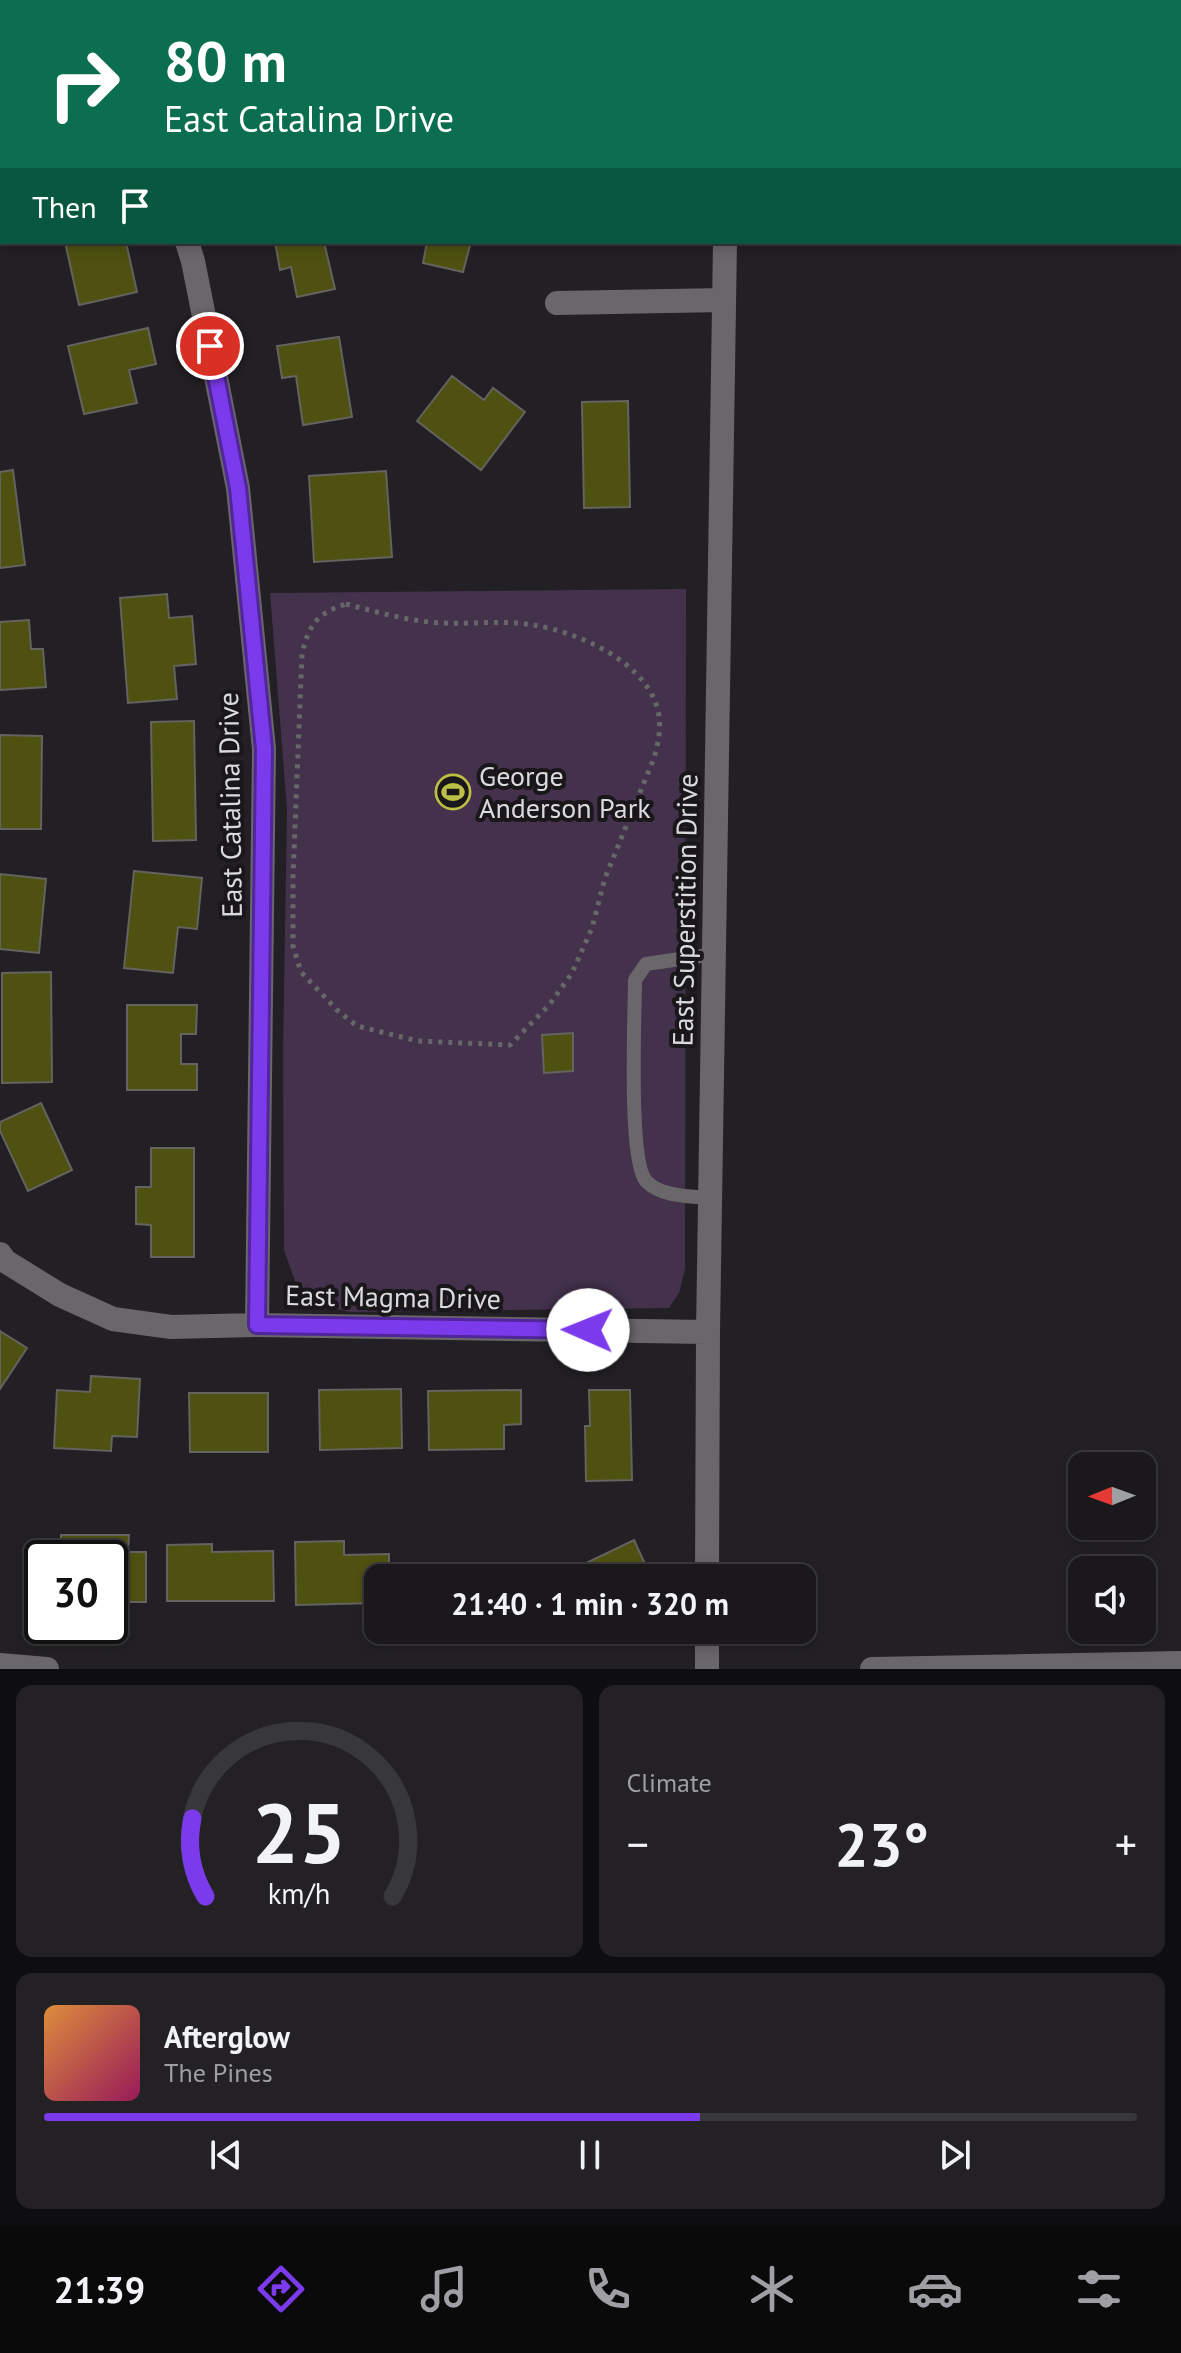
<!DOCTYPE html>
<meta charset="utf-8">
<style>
:root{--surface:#1a181b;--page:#232124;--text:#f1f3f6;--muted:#9fa0a3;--line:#38373a;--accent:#7c3aed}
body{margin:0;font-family:"PT Sans",sans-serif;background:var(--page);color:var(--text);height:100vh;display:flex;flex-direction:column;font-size:30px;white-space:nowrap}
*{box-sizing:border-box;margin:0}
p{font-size:26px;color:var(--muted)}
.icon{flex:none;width:44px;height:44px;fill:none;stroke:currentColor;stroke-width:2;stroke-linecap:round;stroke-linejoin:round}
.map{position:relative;height:1669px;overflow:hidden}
.side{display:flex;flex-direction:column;gap:16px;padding:16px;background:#0e0d0f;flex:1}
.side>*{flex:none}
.guide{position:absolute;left:0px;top:0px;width:1182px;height:244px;box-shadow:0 4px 12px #0003,0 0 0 2px var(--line);background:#0b6e4f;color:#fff;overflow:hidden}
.needle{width:52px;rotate:269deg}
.tools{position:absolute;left:1068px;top:1452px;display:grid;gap:16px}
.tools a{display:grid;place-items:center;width:88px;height:88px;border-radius:16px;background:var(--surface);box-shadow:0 4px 12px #0003,0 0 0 2px var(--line);font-size:40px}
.speed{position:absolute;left:24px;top:1540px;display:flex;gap:16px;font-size:40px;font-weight:700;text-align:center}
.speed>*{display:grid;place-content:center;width:104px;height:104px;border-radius:50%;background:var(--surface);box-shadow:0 4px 12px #0003,0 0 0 2px var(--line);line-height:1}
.speed .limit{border:4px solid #111;border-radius:12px;background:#fff;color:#111}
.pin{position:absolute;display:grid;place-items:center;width:68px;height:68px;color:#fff;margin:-34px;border:4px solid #fff;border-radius:50%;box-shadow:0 2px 8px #0007}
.me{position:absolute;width:88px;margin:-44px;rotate:271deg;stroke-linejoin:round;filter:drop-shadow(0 0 6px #0008)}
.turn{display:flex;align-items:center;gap:28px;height:168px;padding:0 32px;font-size:36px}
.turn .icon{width:104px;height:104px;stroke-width:2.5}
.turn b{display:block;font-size:56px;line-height:68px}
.then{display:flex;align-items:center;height:76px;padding:0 32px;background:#0003;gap:16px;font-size:30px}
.big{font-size:60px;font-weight:700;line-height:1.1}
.side .card{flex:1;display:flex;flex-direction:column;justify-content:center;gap:12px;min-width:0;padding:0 28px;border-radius:16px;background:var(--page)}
.side .dial{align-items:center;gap:0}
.dial svg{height:208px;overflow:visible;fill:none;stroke:var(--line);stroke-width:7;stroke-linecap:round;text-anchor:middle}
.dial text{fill:var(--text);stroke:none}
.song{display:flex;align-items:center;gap:24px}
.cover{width:96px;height:96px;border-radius:12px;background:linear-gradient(135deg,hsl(30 70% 55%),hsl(330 70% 35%))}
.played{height:8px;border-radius:4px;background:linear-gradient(90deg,var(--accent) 60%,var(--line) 60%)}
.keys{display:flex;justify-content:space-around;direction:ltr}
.heat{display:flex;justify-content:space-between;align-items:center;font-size:44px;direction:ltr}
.side .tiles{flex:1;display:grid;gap:16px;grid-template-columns:1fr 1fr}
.card:last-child{grid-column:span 2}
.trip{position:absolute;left:364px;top:1564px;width:452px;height:80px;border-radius:16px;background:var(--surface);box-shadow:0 4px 12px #0003,0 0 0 2px var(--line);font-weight:700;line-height:80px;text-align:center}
.menu{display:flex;height:128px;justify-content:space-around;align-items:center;background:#0a0a0b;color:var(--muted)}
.menu .icon{width:56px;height:56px}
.menu .current{color:var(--accent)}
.menu b{font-size:36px;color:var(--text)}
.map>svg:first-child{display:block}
.green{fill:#44324d}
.building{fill:#4e510f;stroke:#63635f;stroke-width:2}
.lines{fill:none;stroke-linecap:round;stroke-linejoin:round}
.path{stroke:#676669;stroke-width:5;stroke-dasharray:4 6;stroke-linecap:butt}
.lane{stroke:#6a676b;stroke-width:14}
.street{stroke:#6a676b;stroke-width:24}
.route-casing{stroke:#51269a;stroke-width:20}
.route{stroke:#7c3aed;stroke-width:14}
.labels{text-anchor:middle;stroke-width:8;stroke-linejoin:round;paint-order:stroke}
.poi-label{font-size:28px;fill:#dbdadc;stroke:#19171a;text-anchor:start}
.street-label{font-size:28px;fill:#dbdadc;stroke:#19171a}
</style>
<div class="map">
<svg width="1181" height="1669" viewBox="0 0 1181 1669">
<rect width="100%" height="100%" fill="#222024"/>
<path class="green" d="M 686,589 L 685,1269 L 679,1293 L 669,1308 L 351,1312 L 324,1306 L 310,1296 L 295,1281 L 284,1250 L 283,1054 L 287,809 L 270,593 Z"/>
<path class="building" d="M 65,242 L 126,242 L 137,292 L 79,305 Z
M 275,242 L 324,242 L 335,289 L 297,297 L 291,267 L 280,270 Z
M 427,242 L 471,242 L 463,272 L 423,263 Z
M 148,328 L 156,364 L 129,370 L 137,403 L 84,414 L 68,346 Z
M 339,337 L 352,417 L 303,425 L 296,376 L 282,378 L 277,346 Z
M 452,376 L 484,400 L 493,388 L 525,412 L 481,470 L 417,421 Z
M 628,401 L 630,507 L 584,508 L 582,402 Z
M 13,470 L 25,565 L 0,568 L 0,472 Z
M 386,471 L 392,557 L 314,562 L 309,476 Z
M 167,594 L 169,618 L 192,616 L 196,664 L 174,666 L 177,699 L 128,703 L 120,598 Z
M 29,620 L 31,649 L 43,649 L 46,687 L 0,690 L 0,622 Z
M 194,721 L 196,840 L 153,841 L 151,722 Z
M 0,735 L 42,736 L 41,829 L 0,829 Z
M 134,871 L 202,878 L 197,929 L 178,927 L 173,973 L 124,968 Z
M 0,874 L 46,879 L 39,953 L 0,949 Z
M 51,972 L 52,1082 L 2,1083 L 2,973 Z
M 127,1005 L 197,1005 L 196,1034 L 181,1034 L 181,1064 L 197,1064 L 197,1090 L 127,1090 Z
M 573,1033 L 573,1071 L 544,1073 L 542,1035 Z
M 41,1103 L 72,1170 L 28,1191 L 0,1131 L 0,1122 Z
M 151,1148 L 194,1148 L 194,1257 L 151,1257 L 151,1225 L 136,1224 L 136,1187 L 151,1187 Z
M 0,1331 L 27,1348 L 0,1389 Z
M 91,1376 L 140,1379 L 137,1437 L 112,1436 L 111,1451 L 54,1448 L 57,1390 L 90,1392 Z
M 401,1389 L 402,1448 L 320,1450 L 319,1390 Z
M 521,1390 L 521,1424 L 504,1425 L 504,1449 L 429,1450 L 428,1391 Z
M 589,1390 L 630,1390 L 632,1480 L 586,1481 L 585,1426 L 590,1426 Z
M 189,1393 L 268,1393 L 268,1452 L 190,1452 Z
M 61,1535 L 129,1535 L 128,1552 L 146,1552 L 146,1602 L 110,1602 L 110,1558 L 61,1558 Z
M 634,1540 L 651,1577 L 562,1578 L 561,1575 Z
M 344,1541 L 344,1555 L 389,1554 L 389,1578 L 378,1578 L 378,1603 L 296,1605 L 295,1542 Z
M 212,1544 L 212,1552 L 273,1551 L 274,1601 L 167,1601 L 167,1545 Z"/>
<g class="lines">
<path class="path" d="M 346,604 C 373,611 401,619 429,622 C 463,626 499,619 533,625 C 578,632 651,663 659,716 C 661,730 658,744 654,758 L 605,878 L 592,928 L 572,973 L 550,1004 L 510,1045 L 418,1041 L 357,1026 L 337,1010 L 301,972 L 293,946 L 293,877 L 302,654 C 309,625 316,614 346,604 Z"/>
<path class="lane" d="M 710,1198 C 690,1196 661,1197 646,1181 C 628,1160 635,1015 635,980 L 646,964 L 714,954"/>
<path class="street" d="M 106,0 L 106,2
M 728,2 L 728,0
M 187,242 L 193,261 L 238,488 L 264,749 L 257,1325
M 557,303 L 724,300
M 0,1254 L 5,1261 L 60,1295 L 113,1319 L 171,1327 L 257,1325 L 708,1332
M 707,1578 L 708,1332 L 725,242
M 0,1665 L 47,1669
M 707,1669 L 707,1630
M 872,1669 L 1181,1663"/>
</g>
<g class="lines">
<g class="route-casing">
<path id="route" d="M 210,346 L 238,488 L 264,749 L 257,1325 L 588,1330"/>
</g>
<use href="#route" class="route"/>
</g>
<defs>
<g id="stadium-ring" transform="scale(1.8)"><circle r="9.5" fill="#19171a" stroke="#bbc045" stroke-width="1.5"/><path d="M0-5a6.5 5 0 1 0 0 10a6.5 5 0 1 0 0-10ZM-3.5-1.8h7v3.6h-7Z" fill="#bbc045"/></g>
</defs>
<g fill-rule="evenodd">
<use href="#stadium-ring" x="453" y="792"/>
</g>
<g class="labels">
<g class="poi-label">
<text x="479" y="786">George<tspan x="479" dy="32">Anderson Park</tspan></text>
</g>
<g class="street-label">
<text transform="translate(230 805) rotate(-91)" y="10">East Catalina Drive</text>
<text transform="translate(685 910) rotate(-89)" y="10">East Superstition Drive</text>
<text transform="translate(393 1297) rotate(1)" y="10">East Magma Drive</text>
</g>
</g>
</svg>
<div class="tools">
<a><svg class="needle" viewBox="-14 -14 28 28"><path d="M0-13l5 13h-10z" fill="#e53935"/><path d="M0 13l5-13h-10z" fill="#9fa0a3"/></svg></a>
<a><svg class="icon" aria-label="sound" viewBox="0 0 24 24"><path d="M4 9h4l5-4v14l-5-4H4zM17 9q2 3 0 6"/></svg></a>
</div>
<div class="speed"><div class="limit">30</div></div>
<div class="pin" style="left:210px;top:346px;background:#d93025"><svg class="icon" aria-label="arrive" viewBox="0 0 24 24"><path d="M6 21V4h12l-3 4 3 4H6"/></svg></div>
<svg class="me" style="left:588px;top:1330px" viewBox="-20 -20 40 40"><circle r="19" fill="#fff"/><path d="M0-13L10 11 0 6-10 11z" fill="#7c3aed"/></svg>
<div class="trip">21:40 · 1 min · 320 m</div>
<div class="guide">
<div class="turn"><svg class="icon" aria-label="right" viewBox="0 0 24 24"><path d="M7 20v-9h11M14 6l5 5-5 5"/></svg><div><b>80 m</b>East Catalina Drive</div></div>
<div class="then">Then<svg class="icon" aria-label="arrive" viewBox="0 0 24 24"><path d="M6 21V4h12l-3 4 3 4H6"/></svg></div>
</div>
</div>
<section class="side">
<div class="tiles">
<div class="card dial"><svg viewBox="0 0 100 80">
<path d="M14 69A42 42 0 1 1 86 69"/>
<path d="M14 69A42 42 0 0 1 9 39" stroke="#7c3aed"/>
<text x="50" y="56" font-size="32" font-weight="700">25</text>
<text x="50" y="72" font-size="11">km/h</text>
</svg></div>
<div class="card"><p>Climate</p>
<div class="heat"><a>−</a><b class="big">23°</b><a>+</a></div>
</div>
<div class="card">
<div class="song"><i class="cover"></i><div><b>Afterglow</b><p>The Pines</p></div></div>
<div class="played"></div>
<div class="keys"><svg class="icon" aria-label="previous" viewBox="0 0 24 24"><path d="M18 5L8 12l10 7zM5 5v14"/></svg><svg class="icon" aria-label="pause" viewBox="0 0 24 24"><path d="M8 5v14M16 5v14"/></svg><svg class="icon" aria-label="next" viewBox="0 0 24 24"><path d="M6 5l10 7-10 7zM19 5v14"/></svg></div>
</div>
</div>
</section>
<nav class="menu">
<b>21:39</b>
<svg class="icon current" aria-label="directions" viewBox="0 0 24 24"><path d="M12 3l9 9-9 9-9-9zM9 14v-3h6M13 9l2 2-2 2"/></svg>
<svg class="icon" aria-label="music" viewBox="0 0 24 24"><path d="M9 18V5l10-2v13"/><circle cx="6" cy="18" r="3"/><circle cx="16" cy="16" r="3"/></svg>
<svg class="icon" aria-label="phone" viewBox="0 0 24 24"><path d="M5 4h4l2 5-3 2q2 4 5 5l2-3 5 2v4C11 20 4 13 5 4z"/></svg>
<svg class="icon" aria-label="climate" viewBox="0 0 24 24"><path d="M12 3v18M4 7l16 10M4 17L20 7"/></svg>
<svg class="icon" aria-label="car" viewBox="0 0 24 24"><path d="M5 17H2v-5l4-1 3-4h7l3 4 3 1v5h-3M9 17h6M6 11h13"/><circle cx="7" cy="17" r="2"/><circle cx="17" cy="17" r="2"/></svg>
<svg class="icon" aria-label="filters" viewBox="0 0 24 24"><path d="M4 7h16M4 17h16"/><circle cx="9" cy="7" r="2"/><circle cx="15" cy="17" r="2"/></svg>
</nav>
